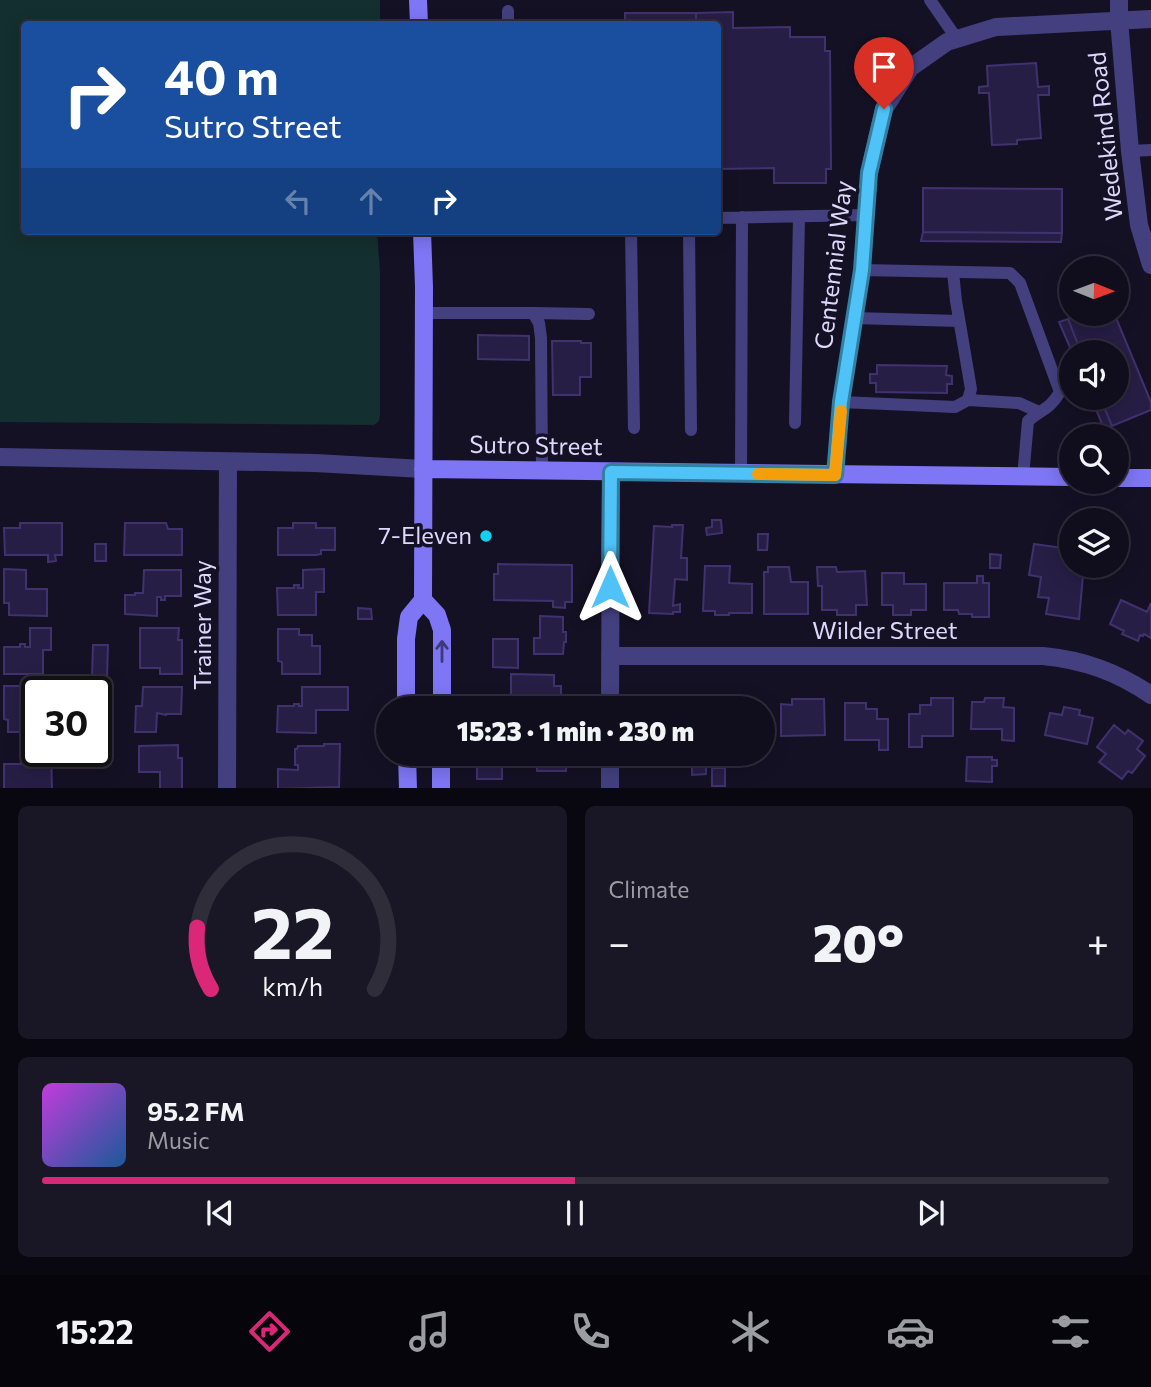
<!DOCTYPE html>
<meta charset="utf-8">
<style>
:root{--surface:#100d1c;--page:#191625;--text:#f1f3f6;--muted:#9c9ca3;--line:#302d3b;--accent:#db2777}
body{margin:0;font-family:Commissioner,sans-serif;background:var(--page);color:var(--text);height:100vh;display:flex;flex-direction:column;font-size:26px;white-space:nowrap}
*{box-sizing:border-box;margin:0}
p{font-size:23px;color:var(--muted)}
.icon{flex:none;width:38px;height:38px;fill:none;stroke:currentColor;stroke-width:2;stroke-linecap:round;stroke-linejoin:round}
.map{position:relative;height:788px;overflow:hidden}
.panel{display:flex;flex-direction:column;gap:18px;padding:18px;background:#09070f;flex:1}
.panel>*{flex:none}
.guide{position:absolute;left:21px;top:21px;width:700px;height:214px;border-radius:7px;box-shadow:0 4px 18px #0003,0 0 0 2px var(--line);background:#1a4fa0;color:#fff;overflow:hidden}
.needle{width:46px;rotate:91deg}
.tools{position:absolute;left:1059px;top:256px;display:grid;gap:14px}
.tools a{display:grid;place-items:center;width:70px;height:70px;border-radius:50%;background:var(--surface);box-shadow:0 4px 18px #0003,0 0 0 2px var(--line);font-size:35px}
.speed{position:absolute;left:21px;top:676px;display:flex;gap:14px;font-size:35px;font-weight:700;text-align:center}
.speed>*{display:grid;place-content:center;width:91px;height:91px;border-radius:50%;background:var(--surface);box-shadow:0 4px 18px #0003,0 0 0 2px var(--line);line-height:1}
.speed .limit{border:4px solid #111;border-radius:10px;background:#fff;color:#111}
.pin{position:absolute;display:grid;place-items:center;width:60px;height:60px;color:#fff;margin:-72px -30px;border-radius:50% 50% 50% 0;rotate:-45deg;box-shadow:0 0 7px #0007}
.pin .icon{rotate:45deg}
.me{position:absolute;width:77px;margin:-38px;rotate:0deg;stroke-linejoin:round;filter:drop-shadow(0 0 5px #0008)}
.turn{display:flex;align-items:center;gap:24px;height:147px;padding:0 28px;font-size:32px}
.turn .icon{width:91px;height:91px;stroke-width:2.5}
.turn b{display:block;font-size:49px;line-height:60px}
.lanes{display:flex;align-items:center;height:66px;padding:0 28px;background:#0003;justify-content:center;gap:35px;direction:ltr}
.lanes .off{opacity:.35}
.big{font-size:52px;font-weight:800;line-height:1.1}
.panel .tile{flex:1;display:flex;flex-direction:column;justify-content:center;gap:10px;min-width:0;padding:0 24px;border-radius:10px;background:var(--page)}
.panel .dial{align-items:center;gap:0}
.dial svg{height:182px;overflow:visible;fill:none;stroke:var(--line);stroke-width:7;stroke-linecap:round;text-anchor:middle}
.dial text{fill:var(--text);stroke:none}
.song{display:flex;align-items:center;gap:21px}
.cover{width:84px;height:84px;border-radius:10px;background:linear-gradient(135deg,hsl(290 70% 55%),hsl(210 70% 35%))}
.played{height:7px;border-radius:4px;background:linear-gradient(90deg,var(--accent) 50%,var(--line) 50%)}
.keys{display:flex;justify-content:space-around;direction:ltr}
.heat{display:flex;justify-content:space-between;align-items:center;font-size:38px;direction:ltr}
.panel .tiles{flex:1;display:grid;gap:18px;grid-template-columns:1fr 1fr}
.tile:last-child{grid-column:span 2}
.trip{position:absolute;left:376px;top:696px;width:399px;height:70px;border-radius:35px;background:var(--surface);box-shadow:0 4px 18px #0003,0 0 0 2px var(--line);font-weight:800;line-height:70px;text-align:center}
.tab-bar{display:flex;height:112px;justify-content:space-around;align-items:center;background:#06050b;color:var(--muted)}
.tab-bar .icon{width:49px;height:49px}
.tab-bar .current{color:var(--accent)}
.tab-bar b{font-size:32px;color:var(--text)}
.map>svg:first-child{display:block}
.green{fill:#142f2f}
.building{fill:#271e45;stroke:#40326f;stroke-width:2}
.lines{fill:none;stroke-linecap:round;stroke-linejoin:round}
.service{stroke:#444080;stroke-width:12}
.minor{stroke:#444080;stroke-width:18}
.tertiary{stroke:#444080;stroke-width:18}
.secondary{stroke:#7e76f5;stroke-width:18}
.oneway{stroke:#3f3978}
.route-casing{stroke:#337fa1;stroke-width:18}
.route{stroke:#4fc3f7;stroke-width:12}
.slow{stroke:#f59e0b;stroke-width:12}
.poi-dot{fill:#13d0ed;stroke:#151125;stroke-width:2.5}
.labels{text-anchor:middle;stroke-width:7;stroke-linejoin:round;paint-order:stroke}
.street-label{font-size:24px;fill:#ddd8fc;stroke:#151125}
.poi-label{font-size:24px;fill:#ddd8fc;stroke:#151125;text-anchor:end}
</style>
<div class="map">
<svg width="1151" height="789" viewBox="0 0 1151 789">
<rect width="100%" height="100%" fill="#151125"/>
<path class="green" d="M 0,0 L 380,0 L 380,24 L 24,24 L 24,231 L 377,231 L 380,271 L 380,415 L 379,421 L 374,425 L 0,422 Z"/>
<path class="building" d="M 733,12 L 733,28 L 790,27 L 790,37 L 825,37 L 825,51 L 830,51 L 831,169 L 826,169 L 826,183 L 774,183 L 774,168 L 718,169 L 718,24 L 696,24 L 696,13 Z
M 625,13 L 696,13 L 696,24 L 625,24 Z
M 1036,63 L 1038,87 L 1049,86 L 1049,95 L 1038,95 L 1041,138 L 1017,140 L 1017,144 L 992,145 L 989,93 L 979,93 L 979,87 L 988,86 L 987,66 Z
M 923,188 L 1062,189 L 1062,233 L 923,232 Z
M 923,232 L 1062,233 L 1061,242 L 921,241 Z
M 1081,313 L 1114,313 L 1151,402 L 1151,410 L 1112,426 L 1100,397 L 1116,397 L 1116,352 L 1081,352 L 1068,319 Z
M 1068,319 L 1075,337 L 1081,352 L 1072,352 L 1059,322 Z
M 478,335 L 529,336 L 529,360 L 478,359 Z
M 552,341 L 581,341 L 581,343 L 591,343 L 591,377 L 580,377 L 580,395 L 553,395 Z
M 877,365 L 947,366 L 946,375 L 952,376 L 952,384 L 947,384 L 947,393 L 876,392 L 876,383 L 870,383 L 870,374 L 877,374 Z
M 1091,397 L 1100,397 L 1112,426 L 1104,429 Z
M 712,520 L 721,520 L 722,533 L 707,535 L 706,528 L 712,527 Z
M 20,523 L 62,523 L 62,555 L 55,555 L 56,561 L 48,562 L 48,555 L 5,555 L 4,528 L 20,528 Z
M 125,523 L 166,523 L 168,529 L 182,529 L 182,555 L 124,555 Z
M 293,523 L 316,523 L 316,528 L 335,528 L 335,550 L 321,550 L 321,554 L 316,555 L 278,555 L 278,528 L 293,528 Z
M 672,525 L 683,525 L 681,558 L 687,558 L 687,580 L 675,579 L 673,606 L 680,604 L 680,612 L 673,612 L 673,614 L 649,613 L 654,526 L 672,527 Z
M 758,534 L 768,534 L 767,550 L 758,550 Z
M 95,544 L 106,544 L 106,561 L 95,561 Z
M 1034,544 L 1071,549 L 1071,565 L 1084,565 L 1079,619 L 1046,614 L 1049,598 L 1038,597 L 1041,577 L 1029,575 Z
M 990,554 L 1001,555 L 1000,568 L 990,568 Z
M 498,564 L 572,565 L 572,602 L 565,602 L 565,608 L 553,607 L 553,601 L 494,600 L 494,574 L 498,574 Z
M 705,566 L 730,566 L 729,583 L 752,584 L 752,613 L 729,613 L 729,615 L 715,615 L 715,611 L 703,611 Z
M 768,567 L 789,567 L 791,582 L 808,582 L 808,614 L 764,614 L 764,572 L 768,572 Z
M 817,567 L 836,567 L 837,572 L 865,571 L 867,605 L 856,605 L 856,615 L 837,615 L 837,610 L 822,610 L 822,586 L 818,586 Z
M 4,569 L 26,570 L 26,589 L 47,589 L 47,616 L 9,615 L 9,603 L 4,603 Z
M 324,569 L 324,592 L 316,592 L 316,615 L 278,615 L 277,588 L 294,588 L 294,585 L 299,585 L 298,588 L 303,588 L 303,570 Z
M 144,570 L 181,570 L 181,596 L 165,596 L 165,600 L 161,600 L 161,597 L 157,597 L 157,616 L 125,614 L 125,595 L 135,595 L 135,593 L 143,593 Z
M 882,573 L 904,573 L 904,584 L 926,584 L 926,610 L 911,610 L 911,615 L 893,615 L 893,605 L 882,605 Z
M 977,576 L 983,576 L 983,583 L 989,583 L 989,617 L 972,617 L 972,614 L 959,614 L 958,610 L 944,610 L 944,583 L 977,583 Z
M 1121,600 L 1147,612 L 1151,603 L 1151,638 L 1144,634 L 1143,636 L 1140,635 L 1138,641 L 1122,634 L 1124,631 L 1110,624 Z
M 358,608 L 371,609 L 372,619 L 358,619 Z
M 540,616 L 563,617 L 563,632 L 566,632 L 566,642 L 564,642 L 563,654 L 534,654 L 534,638 L 540,638 Z
M 30,628 L 51,628 L 51,650 L 43,650 L 43,674 L 4,674 L 4,647 L 20,647 L 20,644 L 25,644 L 25,647 L 30,647 Z
M 140,628 L 179,628 L 178,640 L 182,640 L 182,674 L 160,674 L 160,668 L 140,668 Z
M 278,629 L 299,629 L 299,635 L 312,635 L 312,646 L 320,646 L 320,674 L 282,674 L 282,662 L 278,661 Z
M 493,639 L 518,639 L 518,668 L 493,667 Z
M 93,645 L 108,645 L 107,677 L 92,676 Z
M 511,674 L 554,675 L 554,686 L 561,686 L 561,709 L 529,709 L 529,705 L 524,705 L 524,709 L 513,709 L 513,704 L 511,704 Z
M 4,686 L 26,686 L 26,691 L 36,691 L 37,732 L 8,732 L 8,720 L 4,719 Z
M 143,687 L 182,687 L 181,714 L 166,714 L 166,715 L 157,713 L 156,732 L 135,732 L 136,706 L 142,706 Z
M 302,687 L 348,687 L 348,710 L 316,710 L 316,733 L 277,732 L 278,706 L 294,706 L 294,704 L 299,704 L 299,706 L 302,706 Z
M 717,697 L 739,697 L 739,705 L 761,705 L 761,709 L 717,709 Z
M 931,698 L 953,698 L 953,736 L 922,736 L 922,747 L 909,747 L 909,714 L 920,714 L 920,705 L 931,705 Z
M 985,698 L 1004,698 L 1003,707 L 1014,708 L 1014,741 L 1002,740 L 1002,729 L 971,729 L 972,702 L 984,702 Z
M 792,699 L 824,699 L 825,735 L 781,736 L 781,704 L 792,705 Z
M 672,702 L 695,703 L 694,709 L 672,709 Z
M 845,703 L 866,703 L 866,709 L 877,709 L 877,719 L 888,719 L 888,750 L 879,750 L 879,740 L 845,740 Z
M 1064,707 L 1080,710 L 1079,715 L 1093,718 L 1087,744 L 1045,735 L 1050,713 L 1062,715 Z
M 1114,725 L 1125,734 L 1128,730 L 1143,741 L 1137,749 L 1145,756 L 1132,773 L 1128,771 L 1122,779 L 1099,762 L 1106,754 L 1097,747 Z
M 324,744 L 340,744 L 339,787 L 278,789 L 278,769 L 298,770 L 298,765 L 295,765 L 295,749 L 297,749 L 298,746 L 324,746 Z
M 30,745 L 37,745 L 37,751 L 51,751 L 52,789 L 4,789 L 4,764 L 21,764 L 21,761 L 25,761 L 25,764 L 30,764 Z
M 178,745 L 178,758 L 182,758 L 182,789 L 160,789 L 160,772 L 139,772 L 139,746 Z
M 537,754 L 566,754 L 566,771 L 537,771 Z
M 706,756 L 706,774 L 692,775 L 692,757 Z
M 967,757 L 992,757 L 992,760 L 997,760 L 997,766 L 992,766 L 992,782 L 966,781 Z
M 477,762 L 502,762 L 502,779 L 477,779 Z
M 712,768 L 725,768 L 725,786 L 712,786 Z"/>
<g class="lines">
<path class="service" d="M 930,0 L 957,39
M 508,11 L 508,24
M 1130,151 L 1151,150
M 718,218 L 866,215
M 631,231 L 634,428
M 689,231 L 691,430
M 861,270 L 1010,273 L 1020,283 L 1060,392 C 1050,409 1042,409 1028,421 L 1023,477
M 424,313 L 533,313 L 539,323 L 541,338 L 542,471
M 533,313 L 589,314
M 854,318 L 959,321
M 968,400 L 1019,403 L 1039,412
M 841,402 L 955,407 L 968,400 L 971,389 L 956,301 L 953,272
M 795,423 L 799,217
M 741,473 L 742,217
M 835,475 L 841,402 L 861,270 L 869,173"/>
<path class="minor" d="M 1119,0 L 1119,20 L 1130,151 L 1139,225 L 1151,265
M 869,173 L 884,109 L 910,68 L 947,42 L 996,27 L 1151,19
M 610,656 L 1043,656 C 1084,660 1117,672 1151,695
M 610,709 L 611,472
M 610,754 L 610,789
M 227,789 L 228,462"/>
<path class="tertiary" d="M 0,457 L 315,463 L 423,469"/>
<path class="secondary" d="M 418,0 L 419,24
M 423,469 L 1071,477
M 1116,478 L 1151,478
M 423,600 L 437,615 L 442,630 L 442,709
M 406,709 L 406,639 L 409,617 L 423,600 L 424,287 L 422,231
M 407,754 L 408,789
M 441,789 L 441,754"/>
</g>
<defs><path id="oneway-shaft" d="M-6 0H5M1.5-3L5.5 0L1.5 3" fill="none" stroke-width="1.6" stroke-linecap="round" stroke-linejoin="round" transform="scale(1.75)"/></defs>
<use class="oneway" href="#oneway-shaft" transform="translate(442 651) rotate(-90)"/>
<g class="lines">
<g class="route-casing">
<path id="route" d="M 610,587 L 611,472 L 835,475 L 841,402 L 862,270 L 869,173 L 884,109"/>
</g>
<use href="#route" class="route"/>
<path class="slow" d="M 758,474 L 835,475 L 841,411"/>
</g>
<circle class="poi-dot" cx="486" cy="536" r="7"/>
<g class="labels">
<g class="street-label">
<text transform="translate(1106 136) rotate(-96)" y="8">Wedekind Road</text>
<text transform="translate(834 265) rotate(-83)" y="8">Centennial Way</text>
<text transform="translate(536 446) rotate(1)" y="8">Sutro Street</text>
<text transform="translate(203 625) rotate(-90)" y="8">Trainer Way</text>
<text x="885" y="639">Wilder Street</text>
</g>
<g class="poi-label">
<text x="472" y="544">7-Eleven</text>
</g>
</g>
</svg>
<div class="tools">
<a><svg class="needle" viewBox="-14 -14 28 28"><path d="M0-13l5 13h-10z" fill="#e53935"/><path d="M0 13l5-13h-10z" fill="#9c9ca3"/></svg></a>
<a><svg class="icon" aria-label="sound" viewBox="0 0 24 24"><path d="M4 9h4l5-4v14l-5-4H4zM17 9q2 3 0 6"/></svg></a>
<a><svg class="icon" aria-label="search" viewBox="0 0 24 24"><circle cx="10" cy="10" r="6"/><path d="M15 15l6 6"/></svg></a>
<a><svg class="icon" aria-label="layers" viewBox="0 0 24 24"><path d="M12 4l9 5-9 5-9-5zM3 14l9 5 9-5"/></svg></a>
</div>
<div class="speed"><div class="limit">30</div></div>
<div class="pin" style="left:884px;top:109px;background:#d93025"><svg class="icon" aria-label="arrive" viewBox="0 0 24 24"><path d="M6 21V4h12l-3 4 3 4H6"/></svg></div>
<svg class="me" style="left:610px;top:587px" viewBox="-20 -20 40 40"><path d="M0-17L14 15 0 8-14 15z" fill="#4fc3f7" stroke="#fff" stroke-width="4"/></svg>
<div class="trip">15:23 · 1 min · 230 m</div>
<div class="guide">
<div class="turn"><svg class="icon" aria-label="right" viewBox="0 0 24 24"><path d="M7 20v-9h11M14 6l5 5-5 5"/></svg><div><b>40 m</b>Sutro Street</div></div>
<div class="lanes"><svg class="icon off" aria-label="left" viewBox="0 0 24 24"><path d="M17 20v-9H6M10 6l-5 5 5 5"/></svg><svg class="icon off" aria-label="ahead" viewBox="0 0 24 24"><path d="M12 20V5M6 11l6-6 6 6"/></svg><svg class="icon" aria-label="right" viewBox="0 0 24 24"><path d="M7 20v-9h11M14 6l5 5-5 5"/></svg></div>
</div>
</div>
<section class="panel">
<div class="tiles">
<div class="tile dial"><svg viewBox="0 0 100 80">
<path d="M14 69A42 42 0 1 1 86 69"/>
<path d="M14 69A42 42 0 0 1 8 42" stroke="#db2777"/>
<text x="50" y="56" font-size="32" font-weight="700">22</text>
<text x="50" y="72" font-size="11">km/h</text>
</svg></div>
<div class="tile"><p>Climate</p>
<div class="heat"><a>−</a><b class="big">20°</b><a>+</a></div>
</div>
<div class="tile">
<div class="song"><i class="cover"></i><div><b>95.2 FM</b><p>Music</p></div></div>
<div class="played"></div>
<div class="keys"><svg class="icon" aria-label="previous" viewBox="0 0 24 24"><path d="M18 5L8 12l10 7zM5 5v14"/></svg><svg class="icon" aria-label="pause" viewBox="0 0 24 24"><path d="M8 5v14M16 5v14"/></svg><svg class="icon" aria-label="next" viewBox="0 0 24 24"><path d="M6 5l10 7-10 7zM19 5v14"/></svg></div>
</div>
</div>
</section>
<nav class="tab-bar">
<b>15:22</b>
<svg class="icon current" aria-label="directions" viewBox="0 0 24 24"><path d="M12 3l9 9-9 9-9-9zM9 14v-3h6M13 9l2 2-2 2"/></svg>
<svg class="icon" aria-label="music" viewBox="0 0 24 24"><path d="M9 18V5l10-2v13"/><circle cx="6" cy="18" r="3"/><circle cx="16" cy="16" r="3"/></svg>
<svg class="icon" aria-label="phone" viewBox="0 0 24 24"><path d="M5 4h4l2 5-3 2q2 4 5 5l2-3 5 2v4C11 20 4 13 5 4z"/></svg>
<svg class="icon" aria-label="climate" viewBox="0 0 24 24"><path d="M12 3v18M4 7l16 10M4 17L20 7"/></svg>
<svg class="icon" aria-label="car" viewBox="0 0 24 24"><path d="M5 17H2v-5l4-1 3-4h7l3 4 3 1v5h-3M9 17h6M6 11h13"/><circle cx="7" cy="17" r="2"/><circle cx="17" cy="17" r="2"/></svg>
<svg class="icon" aria-label="filters" viewBox="0 0 24 24"><path d="M4 7h16M4 17h16"/><circle cx="9" cy="7" r="2"/><circle cx="15" cy="17" r="2"/></svg>
</nav>
